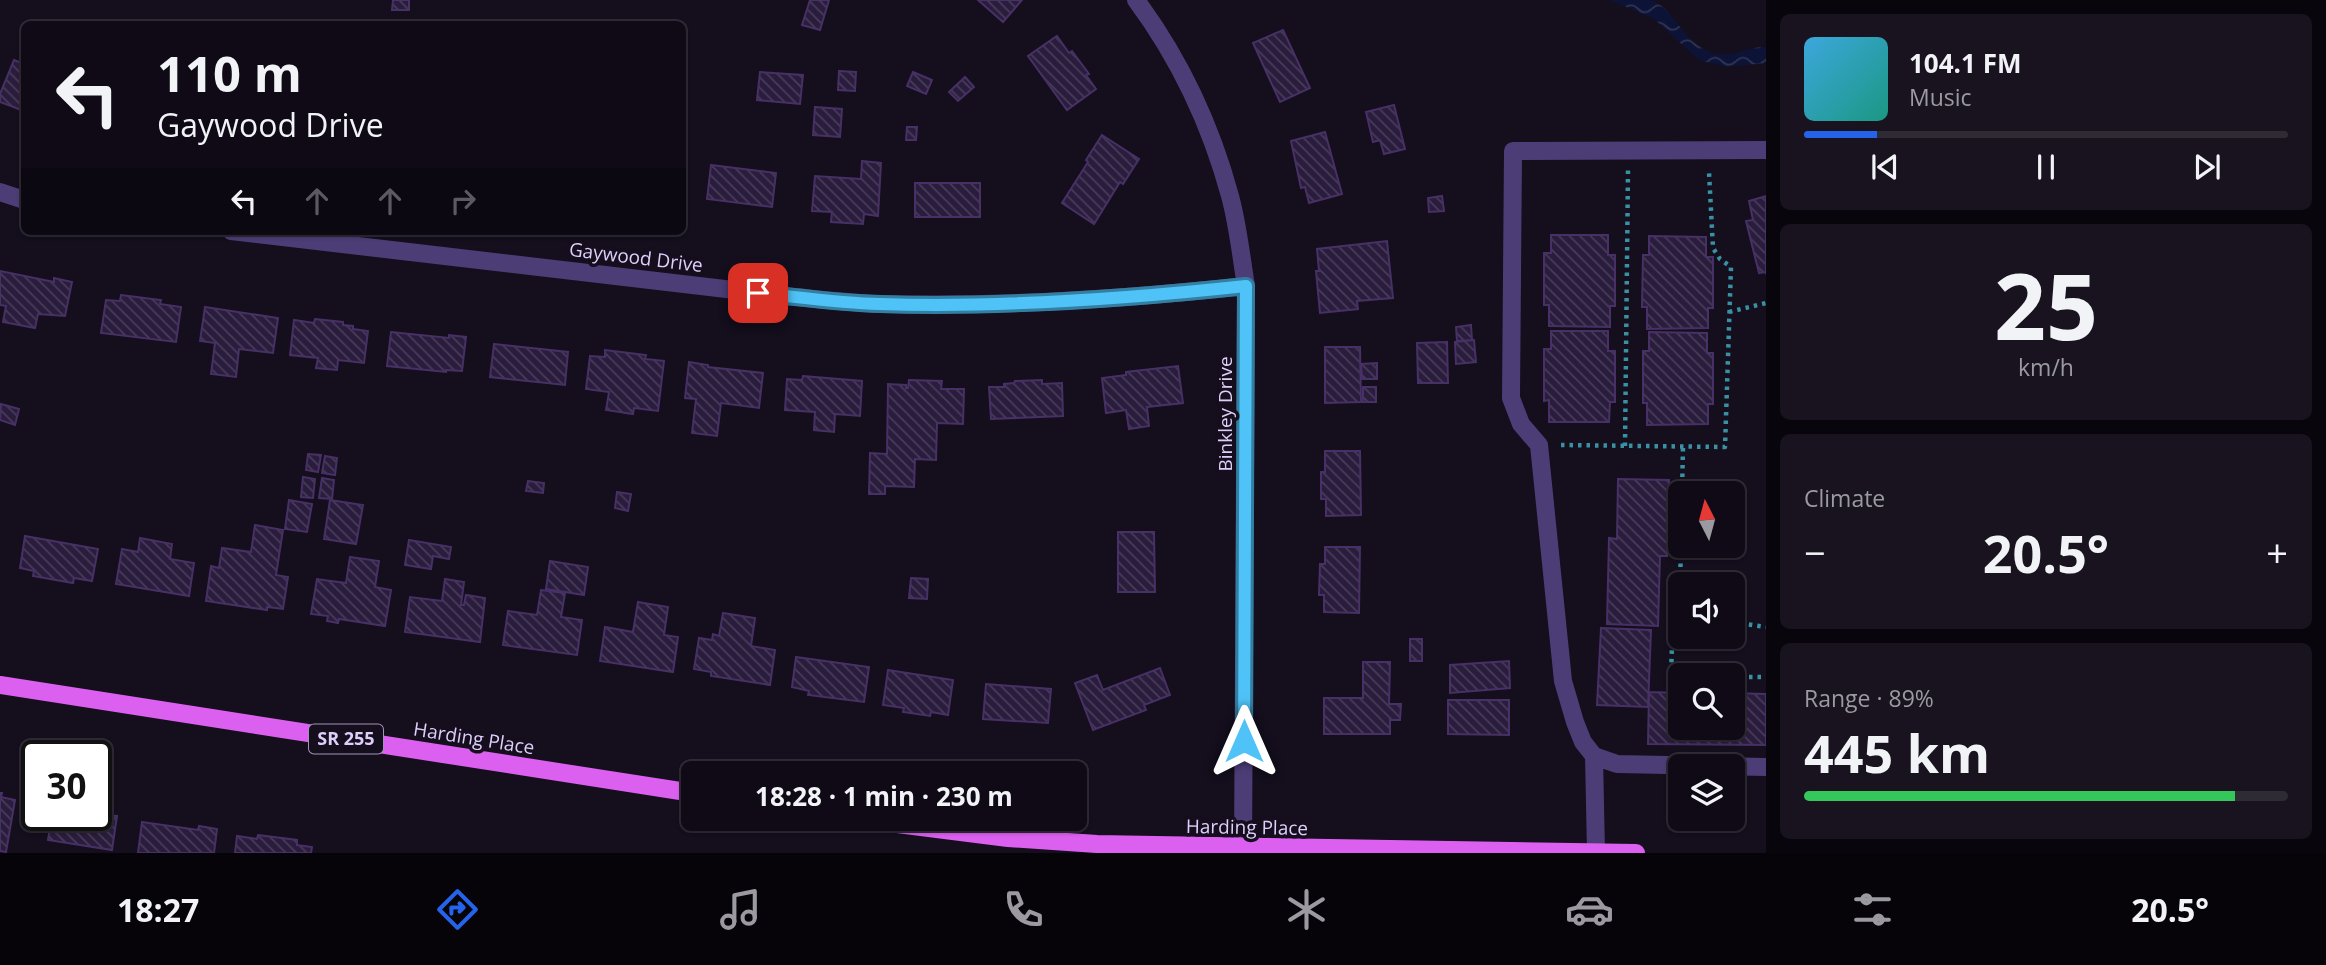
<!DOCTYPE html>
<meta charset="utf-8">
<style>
:root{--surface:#0f0a16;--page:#18131f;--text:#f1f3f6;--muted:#9b9aa1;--line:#2f2b35;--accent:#2563eb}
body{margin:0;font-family:"Open Sans",sans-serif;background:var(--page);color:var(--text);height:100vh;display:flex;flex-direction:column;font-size:26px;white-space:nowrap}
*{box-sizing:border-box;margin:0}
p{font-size:23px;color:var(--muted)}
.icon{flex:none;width:38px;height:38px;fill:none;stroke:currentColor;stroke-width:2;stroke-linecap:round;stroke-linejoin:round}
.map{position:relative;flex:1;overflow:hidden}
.details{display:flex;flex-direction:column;gap:14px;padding:14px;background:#08060c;width:560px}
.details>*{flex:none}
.guide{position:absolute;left:21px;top:21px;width:665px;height:214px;border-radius:10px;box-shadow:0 2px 5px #0004,0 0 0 2px var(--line);background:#0f0a16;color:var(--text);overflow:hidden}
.needle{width:46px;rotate:354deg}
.buttons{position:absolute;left:1668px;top:481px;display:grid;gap:14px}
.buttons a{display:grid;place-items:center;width:77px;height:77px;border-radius:10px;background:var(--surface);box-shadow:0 2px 5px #0004,0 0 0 2px var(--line);font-size:35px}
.speed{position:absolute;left:21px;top:740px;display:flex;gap:14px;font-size:35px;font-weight:700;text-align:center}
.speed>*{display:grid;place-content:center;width:91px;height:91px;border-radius:50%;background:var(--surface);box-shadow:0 2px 5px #0004,0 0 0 2px var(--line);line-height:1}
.speed .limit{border:4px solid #111;border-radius:10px;background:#fff;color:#111}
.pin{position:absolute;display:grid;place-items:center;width:60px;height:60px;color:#fff;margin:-30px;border-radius:14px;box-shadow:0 4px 10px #0006}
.me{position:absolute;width:77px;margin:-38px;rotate:0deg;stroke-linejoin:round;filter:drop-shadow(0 0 5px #0008)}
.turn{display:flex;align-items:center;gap:24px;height:147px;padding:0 21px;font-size:32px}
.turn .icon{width:91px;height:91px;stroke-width:2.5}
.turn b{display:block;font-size:49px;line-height:60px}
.lanes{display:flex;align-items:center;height:66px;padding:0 21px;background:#0003;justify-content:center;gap:35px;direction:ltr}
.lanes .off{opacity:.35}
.big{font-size:52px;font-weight:700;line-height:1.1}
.details .card{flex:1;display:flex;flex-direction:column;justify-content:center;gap:10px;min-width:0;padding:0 24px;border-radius:10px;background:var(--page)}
.details .dial{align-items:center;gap:0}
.dial b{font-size:91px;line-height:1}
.song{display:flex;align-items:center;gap:21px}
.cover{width:84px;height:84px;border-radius:10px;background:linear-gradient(135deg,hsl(200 70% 55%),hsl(170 70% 35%))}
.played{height:7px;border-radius:4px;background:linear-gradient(90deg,var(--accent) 15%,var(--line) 15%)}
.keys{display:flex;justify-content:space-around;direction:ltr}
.heat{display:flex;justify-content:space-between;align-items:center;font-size:38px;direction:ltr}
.charge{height:10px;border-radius:5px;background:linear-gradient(90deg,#34c759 89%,var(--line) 0)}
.trip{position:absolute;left:681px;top:761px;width:406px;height:70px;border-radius:10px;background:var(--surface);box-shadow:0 2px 5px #0004,0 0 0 2px var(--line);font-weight:700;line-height:70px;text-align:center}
.menu{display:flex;height:112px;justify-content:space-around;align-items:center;background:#060409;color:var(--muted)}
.menu .icon{width:49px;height:49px}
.menu .selected{color:var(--accent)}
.menu b{font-size:32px;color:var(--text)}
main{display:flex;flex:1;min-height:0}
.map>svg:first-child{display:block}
.water{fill:url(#water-waves)}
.building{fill:url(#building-back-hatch);stroke:#473065;stroke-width:2}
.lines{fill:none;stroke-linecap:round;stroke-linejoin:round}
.path{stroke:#3991a4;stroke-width:4.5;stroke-dasharray:3.5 5;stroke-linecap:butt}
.minor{stroke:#4d3d77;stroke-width:18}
.major{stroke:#db60ef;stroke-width:18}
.route-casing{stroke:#337fa1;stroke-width:18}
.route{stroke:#4fc3f7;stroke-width:12}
.labels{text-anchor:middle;stroke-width:7;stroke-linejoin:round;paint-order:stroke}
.shield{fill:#140e1d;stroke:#a194b8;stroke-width:2}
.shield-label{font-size:18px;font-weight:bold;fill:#ddcefa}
.street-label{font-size:19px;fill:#ddcefa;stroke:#140e1d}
</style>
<main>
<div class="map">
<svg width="1766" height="853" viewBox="0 0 1766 853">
<defs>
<pattern id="water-waves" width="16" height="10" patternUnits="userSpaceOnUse" patternTransform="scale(1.75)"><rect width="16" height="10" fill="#0d1336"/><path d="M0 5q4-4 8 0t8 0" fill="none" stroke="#303454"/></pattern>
<pattern id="building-back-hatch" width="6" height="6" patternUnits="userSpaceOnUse" patternTransform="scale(1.75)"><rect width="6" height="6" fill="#2a1c3c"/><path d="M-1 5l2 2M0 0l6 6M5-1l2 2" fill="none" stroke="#483c59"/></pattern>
</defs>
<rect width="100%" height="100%" fill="#140e1d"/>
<path class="water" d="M 1610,0 C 1622,0 1637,0 1649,0 C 1675,5 1681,46 1717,54 C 1734,57 1749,46 1766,47 L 1766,63 L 1726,67 L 1699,60 L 1654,19 Z"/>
<path class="building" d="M 393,0 L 409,0 L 409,10 L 392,10 Z
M 810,0 L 829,0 L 820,30 L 802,25 Z
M 978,0 L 1022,0 L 1003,22 Z
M 1283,30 L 1310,88 L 1280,102 L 1253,43 Z
M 1057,36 L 1069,53 L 1072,51 L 1089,74 L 1086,75 L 1096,89 L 1067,110 L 1028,56 Z
M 14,60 L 24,64 L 24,111 L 0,102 L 0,94 Z
M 839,71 L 856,72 L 855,91 L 838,90 Z
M 760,72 L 803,75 L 800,104 L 757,100 Z
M 913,72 L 932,80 L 926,94 L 907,86 Z
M 965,77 L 974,87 L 958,101 L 949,92 Z
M 1394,105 L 1405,149 L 1384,154 L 1380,140 L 1373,142 L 1366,112 Z
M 815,107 L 842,109 L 840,137 L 813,135 Z
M 907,127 L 917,127 L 916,140 L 906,140 Z
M 1325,132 L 1342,194 L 1309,203 L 1305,187 L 1301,188 L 1291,141 Z
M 1102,135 L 1139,159 L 1123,184 L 1120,182 L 1094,224 L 1062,203 L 1088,162 L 1086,160 Z
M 862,161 L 881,163 L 878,216 L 864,214 L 863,224 L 831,222 L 832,212 L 812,211 L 815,176 L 861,179 Z
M 711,165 L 776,173 L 772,207 L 707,199 Z
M 915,183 L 980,183 L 980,217 L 915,217 Z
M 1442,196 L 1444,211 L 1429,212 L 1428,198 Z
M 1766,196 L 1766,274 L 1765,272 L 1759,273 L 1746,221 L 1753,220 L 1749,201 Z
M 1551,235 L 1608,235 L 1608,255 L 1615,255 L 1615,306 L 1610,306 L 1610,327 L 1549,326 L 1549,305 L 1544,305 L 1544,253 L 1551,253 Z
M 1649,236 L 1706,237 L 1706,257 L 1713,257 L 1713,308 L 1708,308 L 1708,328 L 1647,329 L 1647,307 L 1642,307 L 1643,255 L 1649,255 Z
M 1387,241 L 1393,298 L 1357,301 L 1358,309 L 1320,313 L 1316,271 L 1319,271 L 1317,249 Z
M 0,271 L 54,282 L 54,278 L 72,282 L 65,316 L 38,314 L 35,328 L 3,322 L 6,306 L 0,305 Z
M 121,295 L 161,300 L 160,304 L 181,307 L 176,342 L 101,333 L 106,300 L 120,301 Z
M 205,307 L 278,318 L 273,353 L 239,349 L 236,377 L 211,374 L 215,343 L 200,341 Z
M 315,319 L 343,322 L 343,325 L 353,326 L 353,329 L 368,331 L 364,363 L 338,360 L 337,370 L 316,368 L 318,358 L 290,355 L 294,320 L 314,323 Z
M 1471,325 L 1472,340 L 1457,341 L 1456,327 Z
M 1551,331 L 1608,331 L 1608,351 L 1615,351 L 1615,402 L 1610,402 L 1609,422 L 1549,422 L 1549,400 L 1544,401 L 1544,349 L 1551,349 Z
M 391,332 L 449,338 L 449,335 L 466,337 L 462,371 L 446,370 L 446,372 L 387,366 Z
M 1649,332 L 1707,333 L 1707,353 L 1713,353 L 1713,404 L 1708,404 L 1708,424 L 1647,425 L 1647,403 L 1643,403 L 1643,351 L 1649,351 Z
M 1474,340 L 1476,362 L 1456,364 L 1455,342 Z
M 1447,342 L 1448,383 L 1418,383 L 1417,343 Z
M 494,344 L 568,352 L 565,385 L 490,377 Z
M 1325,347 L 1360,347 L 1361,402 L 1325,403 Z
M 605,350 L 646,355 L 645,359 L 664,361 L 658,411 L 634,408 L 633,414 L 606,410 L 609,392 L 586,389 L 590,356 L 605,357 Z
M 689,362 L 708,365 L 708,367 L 763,373 L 759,408 L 721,403 L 717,436 L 692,433 L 696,399 L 685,398 Z
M 1377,363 L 1377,379 L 1362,379 L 1361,364 Z
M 1178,366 L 1183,403 L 1147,407 L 1149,426 L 1129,429 L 1126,410 L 1106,413 L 1102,378 L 1126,375 L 1126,372 Z
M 803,376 L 862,381 L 860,416 L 835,414 L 834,432 L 814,430 L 815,412 L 785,410 L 787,379 L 802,380 Z
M 909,380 L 942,381 L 941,389 L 964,389 L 963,424 L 937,423 L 936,460 L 915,459 L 914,487 L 885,486 L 885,494 L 869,494 L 870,453 L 887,454 L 888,384 L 906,385 L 906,388 L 908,388 Z
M 1042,380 L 1042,384 L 1062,383 L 1063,416 L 991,419 L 989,387 L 1004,387 L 1004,384 L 1014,383 L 1015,381 Z
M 1363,387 L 1376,387 L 1376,402 L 1363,402 Z
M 1,404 L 19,409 L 15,425 L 0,420 Z
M 1325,451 L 1360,451 L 1361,515 L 1326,516 L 1326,499 L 1321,499 L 1321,472 L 1325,472 Z
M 308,454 L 321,455 L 318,472 L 306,470 Z
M 325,456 L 337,458 L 335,475 L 322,473 Z
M 303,477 L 315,479 L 313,498 L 301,497 Z
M 322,478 L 334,480 L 332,499 L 319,498 Z
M 1618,479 L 1669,480 L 1667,556 L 1660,556 L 1658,626 L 1607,624 L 1609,538 L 1617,539 Z
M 528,481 L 544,483 L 543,493 L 526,491 Z
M 617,492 L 631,494 L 628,511 L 615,508 Z
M 289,500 L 312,504 L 307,532 L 285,529 Z
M 330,500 L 363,505 L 356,544 L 324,539 Z
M 255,525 L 283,530 L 276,575 L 288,577 L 283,609 L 267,607 L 267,610 L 206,601 L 211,566 L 219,568 L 222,548 L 251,552 Z
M 1118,532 L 1154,532 L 1155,592 L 1118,592 Z
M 25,536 L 98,549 L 92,581 L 74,578 L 73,583 L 33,576 L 34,571 L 20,568 Z
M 140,538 L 172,544 L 170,559 L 194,563 L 189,596 L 116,584 L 122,549 L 138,552 Z
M 409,540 L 451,547 L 449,559 L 433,556 L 431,569 L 405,565 Z
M 1325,547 L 1360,547 L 1359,613 L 1324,612 L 1324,595 L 1319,595 L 1320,564 L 1325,564 Z
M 350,557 L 379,561 L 375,587 L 391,590 L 385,626 L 339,619 L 338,623 L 327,621 L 328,616 L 311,614 L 317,579 L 346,583 Z
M 550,561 L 588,567 L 584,595 L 546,589 Z
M 911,578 L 928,579 L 927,599 L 909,598 Z
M 445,579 L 464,582 L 461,605 L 464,605 L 466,595 L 485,598 L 480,642 L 405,632 L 410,597 L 442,601 Z
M 541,590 L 565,593 L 561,617 L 582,620 L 577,655 L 503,645 L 508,611 L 537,615 Z
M 638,602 L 668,607 L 664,635 L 678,637 L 673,672 L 600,661 L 605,627 L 633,632 Z
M 723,613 L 755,618 L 751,646 L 775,650 L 770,685 L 711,676 L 711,672 L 694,669 L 699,638 L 712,640 L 713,634 L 719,636 Z
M 1601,628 L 1651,630 L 1648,707 L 1597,705 Z
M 1410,639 L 1422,639 L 1422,661 L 1410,661 Z
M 796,657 L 869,667 L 864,702 L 808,695 L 809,691 L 792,687 Z
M 1509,661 L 1510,688 L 1450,693 L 1450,665 Z
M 1363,662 L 1390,662 L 1389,704 L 1401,704 L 1400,720 L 1390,720 L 1390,734 L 1324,734 L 1324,698 L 1363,698 Z
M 1160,668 L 1170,695 L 1144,705 L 1146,710 L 1093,730 L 1075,683 L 1097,675 L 1103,690 Z
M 888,670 L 953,680 L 948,715 L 931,712 L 930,716 L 903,712 L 904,708 L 883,705 Z
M 986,684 L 1051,689 L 1048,723 L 983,719 Z
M 1649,692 L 1680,693 L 1680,728 L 1732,728 L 1732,693 L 1766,694 L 1766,745 L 1648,744 Z
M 1448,700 L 1509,700 L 1509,735 L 1448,734 Z
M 0,793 L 2,793 L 1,797 L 15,800 L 6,852 L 0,851 Z
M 96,809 L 104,810 L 104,815 L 117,816 L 112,850 L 48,840 L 52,816 L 96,816 Z
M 142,822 L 198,830 L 199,826 L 217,829 L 214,853 L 138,853 Z
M 258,835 L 297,840 L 297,845 L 312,847 L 311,853 L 235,853 L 237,836 L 257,839 Z"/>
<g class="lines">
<path class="path" d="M 1729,312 L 1766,303
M 1561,445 L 1725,447 L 1731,267 L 1720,259 L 1713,248 L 1709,172
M 1625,446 L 1628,170
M 1682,494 L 1683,446
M 1680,584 L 1681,546
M 1673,615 L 1680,591
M 1680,616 L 1673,615 L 1671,676 L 1680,676
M 1732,622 L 1766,627
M 1732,677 L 1766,677"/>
<path class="minor" d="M 1136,0 C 1179,58 1211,126 1230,196 C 1238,225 1241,256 1246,286 L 1243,853
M 0,192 L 24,200
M 231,231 L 785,296 C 817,299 849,303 881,304 C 1003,307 1125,299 1246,286
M 1594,756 L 1617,764 L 1766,767
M 1596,852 L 1594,756 L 1583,742 L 1575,722 L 1563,681 L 1539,445 L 1521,424 L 1511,398 L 1513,151 L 1766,150"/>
<path class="major" d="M 0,685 L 693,793
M 858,819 L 1008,838 L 1097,844 L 1636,853"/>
</g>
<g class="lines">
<g class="route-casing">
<path id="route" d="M 758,293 C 798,297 839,303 880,304 C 1002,308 1125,299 1246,286 L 1244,741"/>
</g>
<use href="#route" class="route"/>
</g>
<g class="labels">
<rect class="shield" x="309" y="724.5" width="74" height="29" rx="5"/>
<g class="shield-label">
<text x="346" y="745">SR 255</text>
</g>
<g class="street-label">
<text transform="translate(636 257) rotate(7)" y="7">Gaywood Drive</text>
<text transform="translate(1225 414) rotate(-90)" y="7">Binkley Drive</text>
<text transform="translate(474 738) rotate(9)" y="7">Harding Place</text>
<text transform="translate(1247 827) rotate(1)" y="7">Harding Place</text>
</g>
</g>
</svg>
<div class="buttons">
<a><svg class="needle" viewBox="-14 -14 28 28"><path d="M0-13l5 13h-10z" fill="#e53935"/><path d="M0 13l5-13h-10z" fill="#9b9aa1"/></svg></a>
<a><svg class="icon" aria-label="sound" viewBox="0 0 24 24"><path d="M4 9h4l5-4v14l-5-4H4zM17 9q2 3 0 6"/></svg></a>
<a><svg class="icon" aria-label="search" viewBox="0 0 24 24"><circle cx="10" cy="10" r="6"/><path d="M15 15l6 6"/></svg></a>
<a><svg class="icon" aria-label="layers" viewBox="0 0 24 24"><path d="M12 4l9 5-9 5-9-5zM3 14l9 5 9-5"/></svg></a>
</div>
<div class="speed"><div class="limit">30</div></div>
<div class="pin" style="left:758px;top:293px;background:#d93025"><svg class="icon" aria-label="arrive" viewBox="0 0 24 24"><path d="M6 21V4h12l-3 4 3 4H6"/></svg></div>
<svg class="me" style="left:1244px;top:741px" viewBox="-20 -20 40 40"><path d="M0-17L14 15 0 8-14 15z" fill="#4fc3f7" stroke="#fff" stroke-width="4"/></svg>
<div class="trip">18:28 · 1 min · 230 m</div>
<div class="guide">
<div class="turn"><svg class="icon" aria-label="left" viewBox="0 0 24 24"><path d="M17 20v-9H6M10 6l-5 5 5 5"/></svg><div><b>110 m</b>Gaywood Drive</div></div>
<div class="lanes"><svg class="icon" aria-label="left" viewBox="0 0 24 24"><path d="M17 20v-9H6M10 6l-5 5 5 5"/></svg><svg class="icon off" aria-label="ahead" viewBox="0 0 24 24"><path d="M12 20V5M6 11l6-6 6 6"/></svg><svg class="icon off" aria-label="ahead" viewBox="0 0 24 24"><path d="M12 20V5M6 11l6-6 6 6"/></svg><svg class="icon off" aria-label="right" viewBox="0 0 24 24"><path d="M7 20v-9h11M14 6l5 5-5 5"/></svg></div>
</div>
</div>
<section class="details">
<div class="card">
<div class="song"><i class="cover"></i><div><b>104.1 FM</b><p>Music</p></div></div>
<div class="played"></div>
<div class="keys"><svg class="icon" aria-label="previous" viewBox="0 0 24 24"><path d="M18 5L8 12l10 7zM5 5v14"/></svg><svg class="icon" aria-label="pause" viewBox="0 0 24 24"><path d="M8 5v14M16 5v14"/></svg><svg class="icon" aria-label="next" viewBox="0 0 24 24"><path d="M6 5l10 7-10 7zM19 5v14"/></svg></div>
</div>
<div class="card dial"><b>25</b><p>km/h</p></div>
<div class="card"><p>Climate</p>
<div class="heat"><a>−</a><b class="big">20.5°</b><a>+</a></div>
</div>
<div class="card"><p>Range · 89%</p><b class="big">445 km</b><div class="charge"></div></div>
</section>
</main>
<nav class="menu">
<b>18:27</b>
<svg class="icon selected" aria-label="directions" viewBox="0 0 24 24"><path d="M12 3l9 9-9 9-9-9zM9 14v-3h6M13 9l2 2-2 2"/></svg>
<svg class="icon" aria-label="music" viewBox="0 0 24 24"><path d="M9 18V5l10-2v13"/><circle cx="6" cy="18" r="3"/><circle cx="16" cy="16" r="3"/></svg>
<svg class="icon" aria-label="phone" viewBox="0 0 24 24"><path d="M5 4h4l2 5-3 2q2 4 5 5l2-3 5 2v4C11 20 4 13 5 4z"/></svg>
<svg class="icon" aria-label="climate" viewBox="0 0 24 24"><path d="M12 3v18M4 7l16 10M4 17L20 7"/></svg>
<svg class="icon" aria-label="car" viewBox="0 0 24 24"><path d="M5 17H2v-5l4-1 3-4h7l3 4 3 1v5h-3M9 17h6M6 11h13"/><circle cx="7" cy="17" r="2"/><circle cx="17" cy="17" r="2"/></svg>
<svg class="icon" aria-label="filters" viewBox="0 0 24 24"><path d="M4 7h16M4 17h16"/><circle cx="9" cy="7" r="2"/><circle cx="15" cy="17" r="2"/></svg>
<b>20.5°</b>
</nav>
